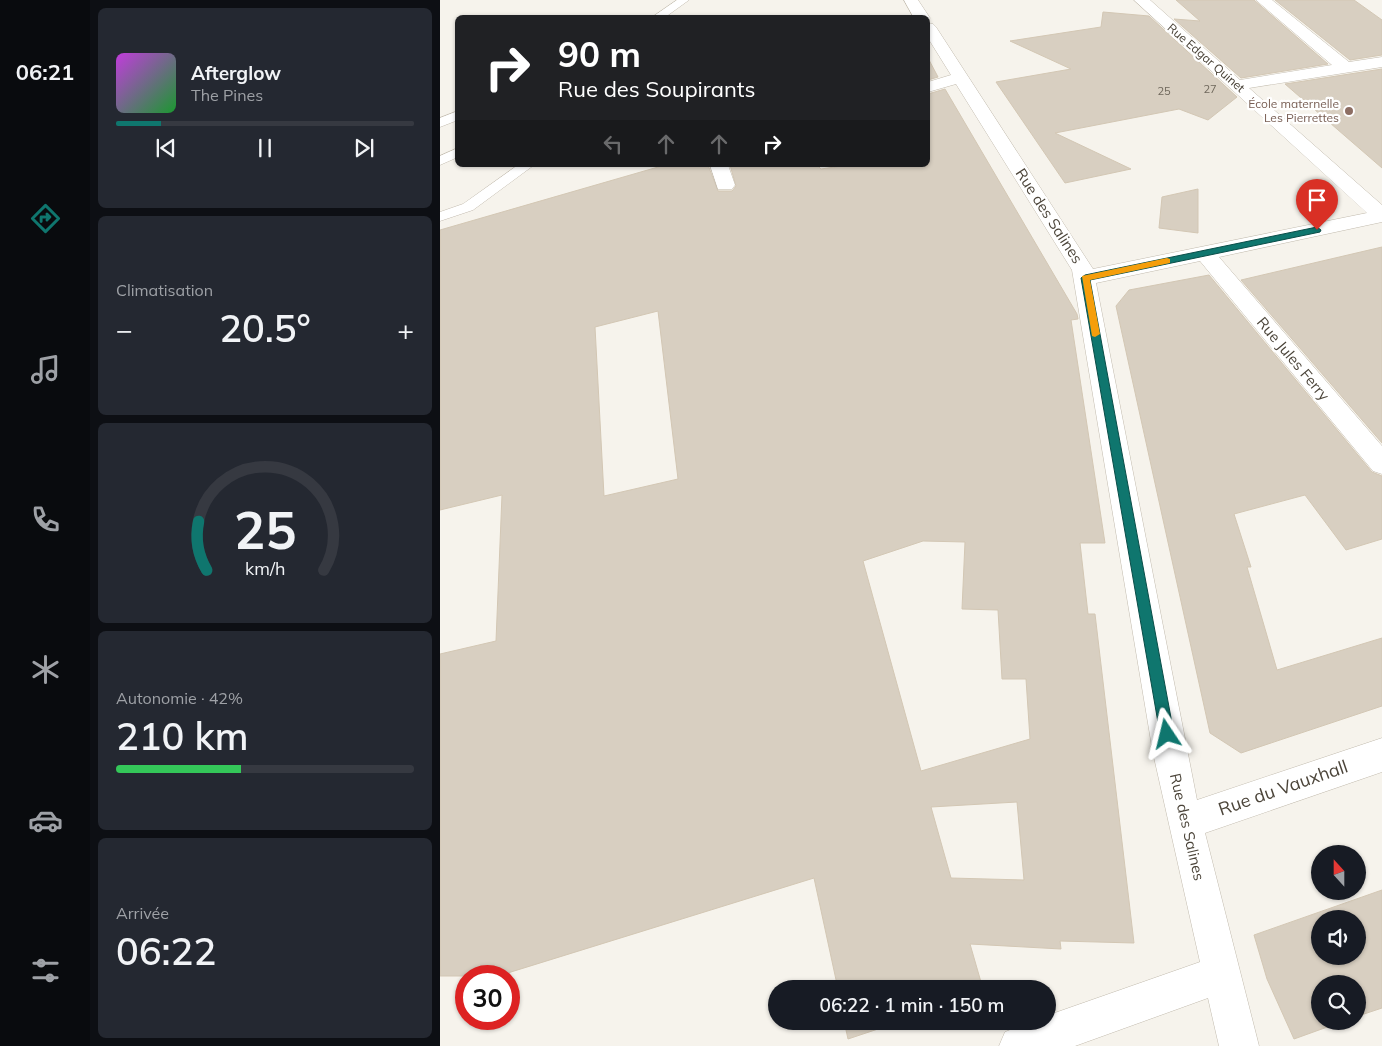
<!DOCTYPE html>
<html lang="fr">
<meta charset="utf-8">
<style>
:root{--surface:#171b24;--page:#242831;--text:#f1f3f6;--muted:#9ea1a6;--line:#363941;--accent:#0f766e}
body{margin:0;font-family:Mulish,sans-serif;background:var(--page);color:var(--text);height:100vh;display:flex;flex-direction:column;font-size:19px;white-space:nowrap}
*{box-sizing:border-box;margin:0}
p{font-size:16px;color:var(--muted)}
.icon{flex:none;width:28px;height:28px;fill:none;stroke:currentColor;stroke-width:2;stroke-linecap:round;stroke-linejoin:round}
.map{position:relative;flex:1;overflow:hidden}
.panel{display:flex;flex-direction:column;gap:8px;padding:8px;background:#0d0f14;width:350px}
.panel>*{flex:none}
.banner{position:absolute;left:15px;top:15px;width:475px;height:152px;border-radius:8px;box-shadow:0 1px 4px #0004;background:#202124;color:#fff;overflow:hidden}
.needle{width:32px;rotate:339deg}
.buttons{position:absolute;left:871px;top:845px;display:grid;gap:10px}
.buttons a{display:grid;place-items:center;width:55px;height:55px;border-radius:50%;background:var(--surface);box-shadow:0 1px 4px #0004;font-size:25px}
.speed{position:absolute;left:15px;top:965px;display:flex;gap:10px;font-size:25px;font-weight:700;text-align:center}
.speed>*{display:grid;place-content:center;width:65px;height:65px;border-radius:50%;background:var(--surface);box-shadow:0 1px 4px #0004;line-height:1}
.speed .limit{border:8px solid #d22;background:#fff;color:#111}
.pin{position:absolute;display:grid;place-items:center;width:42px;height:42px;color:#fff;margin:-51px -21px;border-radius:50% 50% 50% 0;rotate:-45deg;box-shadow:0 0 5px #0007}
.pin .icon{rotate:45deg}
.me{position:absolute;width:55px;margin:-28px;rotate:350deg;stroke-linejoin:round;filter:drop-shadow(0 0 4px #0008)}
.turn{display:flex;align-items:center;gap:18px;height:105px;padding:0 20px;font-size:22px}
.turn .icon{width:65px;height:65px;stroke-width:2.5}
.turn b{display:block;font-size:35px;line-height:42px}
.lanes{display:flex;align-items:center;height:48px;padding:0 20px;background:#0003;justify-content:center;gap:25px;direction:ltr}
.lanes .off{opacity:.35}
.big{font-size:38px;font-weight:600;line-height:1.1}
.panel .widget{flex:1;display:flex;flex-direction:column;justify-content:center;gap:8px;min-width:0;padding:0 18px;border-radius:8px;background:var(--page)}
.panel .dial{align-items:center;gap:0}
.dial svg{height:130px;overflow:visible;fill:none;stroke:var(--line);stroke-width:7;stroke-linecap:round;text-anchor:middle}
.dial text{fill:var(--text);stroke:none}
.song{display:flex;align-items:center;gap:15px}
.cover{width:60px;height:60px;border-radius:8px;background:linear-gradient(135deg,hsl(290 70% 55%),hsl(130 70% 35%))}
.played{height:5px;border-radius:2px;background:linear-gradient(90deg,var(--accent) 15%,var(--line) 15%)}
.keys{display:flex;justify-content:space-around;direction:ltr}
.heat{display:flex;justify-content:space-between;align-items:center;font-size:28px;direction:ltr}
.charge{height:8px;border-radius:4px;background:linear-gradient(90deg,#34c759 42%,var(--line) 0)}
.trip{position:absolute;left:328px;top:980px;width:288px;height:50px;border-radius:25px;background:var(--surface);box-shadow:0 1px 4px #0004;font-weight:600;line-height:50px;text-align:center}
main{display:flex;flex:1;min-height:0}
.menu{display:flex;flex-direction:column;width:90px;justify-content:space-around;align-items:center;background:#090b0e;color:var(--muted)}
.menu .icon{width:35px;height:35px}
.menu .selected{color:var(--accent)}
.menu b{font-size:22px;color:var(--text)}
.map>svg:first-child{display:block}
.building{fill:#d8cfc1;stroke:#d3c7b4;fill-rule:evenodd}
.lines{fill:none;stroke-linecap:round;stroke-linejoin:round}
.service-casing{stroke:#c2bbae;stroke-width:1}
.minor-casing{stroke:#c2bbae;stroke-width:1}
.service{fill:#fff;fill-rule:evenodd}
.minor{fill:#fff;fill-rule:evenodd}
.route{fill:#0f766e;stroke:#0a4d48}
.slow{fill:#f59e0b}
.education-dot{fill:#8d6e63;stroke:#fff;stroke-width:2}
.labels{text-anchor:middle;stroke-width:4.5;stroke-linejoin:round;paint-order:stroke}
.far-number-label{font-size:11px;fill:#6e675b}
.far-street-label{font-size:12px;fill:#4b4439;stroke:#fff}
.far-education-label{font-size:12px;fill:#785e54;stroke:#fff;text-anchor:end}
.street-label{font-size:15px;fill:#4b4439;stroke:#fff}
.near-street-label{font-size:18px;fill:#4b4439;stroke:#fff}
</style>
<main>
<nav class="menu">
<b>06:21</b>
<svg class="icon selected" aria-label="directions" viewBox="0 0 24 24"><path d="M12 3l9 9-9 9-9-9zM9 14v-3h6M13 9l2 2-2 2"/></svg>
<svg class="icon" aria-label="music" viewBox="0 0 24 24"><path d="M9 18V5l10-2v13"/><circle cx="6" cy="18" r="3"/><circle cx="16" cy="16" r="3"/></svg>
<svg class="icon" aria-label="phone" viewBox="0 0 24 24"><path d="M5 4h4l2 5-3 2q2 4 5 5l2-3 5 2v4C11 20 4 13 5 4z"/></svg>
<svg class="icon" aria-label="climate" viewBox="0 0 24 24"><path d="M12 3v18M4 7l16 10M4 17L20 7"/></svg>
<svg class="icon" aria-label="car" viewBox="0 0 24 24"><path d="M5 17H2v-5l4-1 3-4h7l3 4 3 1v5h-3M9 17h6M6 11h13"/><circle cx="7" cy="17" r="2"/><circle cx="17" cy="17" r="2"/></svg>
<svg class="icon" aria-label="filters" viewBox="0 0 24 24"><path d="M4 7h16M4 17h16"/><circle cx="9" cy="7" r="2"/><circle cx="15" cy="17" r="2"/></svg>
</nav>
<section class="panel">
<div class="widget">
<div class="song"><i class="cover"></i><div><b>Afterglow</b><p>The Pines</p></div></div>
<div class="played"></div>
<div class="keys"><svg class="icon" aria-label="previous" viewBox="0 0 24 24"><path d="M18 5L8 12l10 7zM5 5v14"/></svg><svg class="icon" aria-label="pause" viewBox="0 0 24 24"><path d="M8 5v14M16 5v14"/></svg><svg class="icon" aria-label="next" viewBox="0 0 24 24"><path d="M6 5l10 7-10 7zM19 5v14"/></svg></div>
</div>
<div class="widget"><p>Climatisation</p>
<div class="heat"><a>−</a><b class="big">20.5°</b><a>+</a></div>
</div>
<div class="widget dial"><svg viewBox="0 0 100 80">
<path d="M14 69A42 42 0 1 1 86 69"/>
<path d="M14 69A42 42 0 0 1 9 39" stroke="#0f766e"/>
<text x="50" y="56" font-size="32" font-weight="700">25</text>
<text x="50" y="72" font-size="11">km/h</text>
</svg></div>
<div class="widget"><p>Autonomie · 42%</p><b class="big">210 km</b><div class="charge"></div></div>
<div class="widget"><p>Arrivée</p><b class="big">06:22</b></div>
</section>
<div class="map">
<svg width="942" height="1046" viewBox="0 0 942 1046">
<rect width="100%" height="100%" fill="#f6f3ec"/>
<path class="building" d="M 736,0 L 814,0 L 888,64 L 801,78 L 734,19 L 760,21 Z
M 835,0 L 914,0 L 942,20 L 942,55 L 910,60 Z
M 663,12 L 709,16 L 797,97 L 768,120 L 739,109 L 615,133 L 691,169 L 625,183 L 556,82 L 631,69 L 570,41 L 661,27 Z
M 488,58 L 498,77 L 488,80 Z
M 942,69 L 942,168 L 845,84 Z
M 505,89 L 637,314 L 638,319 L 631,320 L 665,543 L 640,543 L 648,614 L 655,614 L 694,943 L 620,941 L 621,949 L 530,944 L 543,989 L 398,989 L 374,878 L 58,976 L 0,976 L 0,654 L 56,641 L 62,495 L 0,510 L 0,230 L 225,165 L 268,165 L 278,191 L 292,191 L 296,186 L 290,165 L 377,165 L 381,169 L 408,165 L 488,165 L 488,94 ZM 218,311 L 238,479 L 164,496 L 155,327 ZM 483,541 L 525,542 L 522,609 L 558,610 L 562,679 L 586,679 L 590,739 L 481,771 L 423,561 ZM 577,802 L 584,880 L 511,878 L 491,807 Z
M 758,189 L 758,233 L 719,228 L 722,197 Z
M 942,247 L 942,443 L 801,280 Z
M 769,275 L 932,472 L 942,476 L 942,539 L 906,550 L 865,495 L 794,514 L 811,567 L 807,567 L 837,670 L 942,638 L 942,706 L 801,753 L 770,733 L 676,306 L 689,290 Z
M 942,890 L 942,1008 L 918,1016 L 918,984 L 880,984 L 880,1021 L 904,1021 L 854,1039 L 827,979 L 814,935 ZM 880,919 L 918,919 L 918,956 L 880,956 Z
M 404,1021 L 462,1021 L 408,1039 Z"/>
<g class="lines">
<g class="service-casing">
<path id="service" d="M 237,0 L 249,0 L 224,18 L 211,18 Z
M 18,111 L 18,120 L 0,127 L 0,118 Z
M 18,148 L 18,157 L 0,165 L 0,156 Z
M 78,165 L 94,165 L 33,210 L 0,221 L 0,212 L 23,204 Z"/>
</g>
<g class="minor-casing">
<path id="minor" d="M 464,0 L 478,0 L 490,18 L 488,21 L 488,18 L 474,18 Z
M 694,0 L 710,0 L 800,80 L 892,65 L 816,0 L 832,0 L 909,62 L 942,57 L 942,67 L 809,88 L 942,205 L 942,222 L 779,257 L 942,446 L 942,474 L 933,471 L 760,261 L 656,283 L 757,800 L 942,738 L 942,772 L 765,833 L 819,1046 L 779,1046 L 768,998 L 635,1046 L 559,1046 L 565,1032 L 592,1021 L 606,1021 L 606,1016 L 760,962 L 713,753 L 632,270 L 516,84 L 488,92 L 488,82 L 511,75 L 488,38 L 488,23 L 493,24 L 496,27 L 653,269 L 927,213 Z
M 270,165 L 288,165 L 295,185 L 292,189 L 278,189 Z"/>
</g>
<use href="#service" class="service"/>
<use href="#minor" class="minor"/>
</g>
<path class="route" d="M 877,227 L 881,230 L 880,232 L 650,280 L 734,734 L 732,739 L 727,741 L 722,739 L 720,734 L 641,278 L 645,275 Z"/>
<path class="slow" d="M 727,258 L 730,259 L 730,263 L 650,280 L 660,334 L 655,337 L 652,336 L 642,276 Z"/>
<circle class="education-dot" cx="909" cy="111" r="5"/>
<g class="labels">
<g class="far-number-label">
<text x="770" y="93">27</text>
<text x="724" y="95">25</text>
</g>
<g class="far-street-label">
<text transform="translate(766 58) rotate(41)" y="4">Rue Edgar Quinet</text>
</g>
<g class="far-education-label">
<text x="899" y="108">École maternelle<tspan x="899" dy="14">Les Pierrettes</tspan></text>
</g>
<g class="street-label">
<text transform="translate(609 216) rotate(57)" y="5">Rue des Salines</text>
<text transform="translate(853 359) rotate(50)" y="5">Rue Jules Ferry</text>
<text transform="translate(747 827) rotate(77)" y="5">Rue des Salines</text>
</g>
<g class="near-street-label">
<text transform="translate(843 788) rotate(-19)" y="6">Rue du Vauxhall</text>
</g>
</g>
</svg>
<div class="buttons">
<a><svg class="needle" viewBox="-14 -14 28 28"><path d="M0-13l5 13h-10z" fill="#e53935"/><path d="M0 13l5-13h-10z" fill="#9ea1a6"/></svg></a>
<a><svg class="icon" aria-label="sound" viewBox="0 0 24 24"><path d="M4 9h4l5-4v14l-5-4H4zM17 9q2 3 0 6"/></svg></a>
<a><svg class="icon" aria-label="search" viewBox="0 0 24 24"><circle cx="10" cy="10" r="6"/><path d="M15 15l6 6"/></svg></a>
</div>
<div class="speed"><div class="limit">30</div></div>
<div class="pin" style="left:877px;top:230px;background:#d93025"><svg class="icon" aria-label="arrive" viewBox="0 0 24 24"><path d="M6 21V4h12l-3 4 3 4H6"/></svg></div>
<svg class="me" style="left:727px;top:734px" viewBox="-20 -20 40 40"><path d="M0-17L14 15 0 8-14 15z" fill="#0f766e" stroke="#fff" stroke-width="4"/></svg>
<div class="trip">06:22 · 1 min · 150 m</div>
<div class="banner">
<div class="turn"><svg class="icon" aria-label="right" viewBox="0 0 24 24"><path d="M7 20v-9h11M14 6l5 5-5 5"/></svg><div><b>90 m</b>Rue des Soupirants</div></div>
<div class="lanes"><svg class="icon off" aria-label="left" viewBox="0 0 24 24"><path d="M17 20v-9H6M10 6l-5 5 5 5"/></svg><svg class="icon off" aria-label="ahead" viewBox="0 0 24 24"><path d="M12 20V5M6 11l6-6 6 6"/></svg><svg class="icon off" aria-label="ahead" viewBox="0 0 24 24"><path d="M12 20V5M6 11l6-6 6 6"/></svg><svg class="icon" aria-label="right" viewBox="0 0 24 24"><path d="M7 20v-9h11M14 6l5 5-5 5"/></svg></div>
</div>
</div>
</main>
